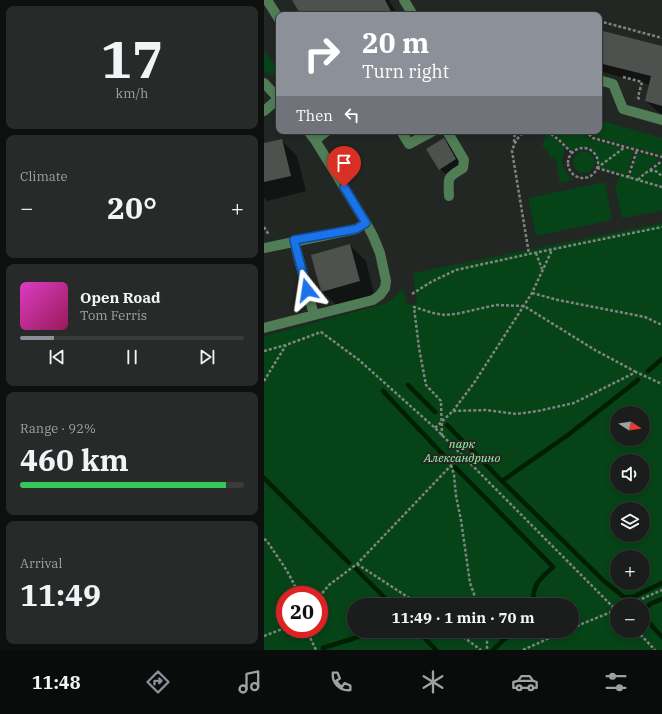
<!DOCTYPE html>
<meta charset="utf-8">
<style>
:root{--surface:#1a1d1b;--page:#272a28;--text:#f1f3f6;--muted:#9fa2a3;--line:#383b3a;--accent:#8c9099}
body{margin:0;font-family:"IBM Plex Serif",serif;background:var(--page);color:var(--text);height:100vh;display:flex;flex-direction:column;font-size:15px;white-space:nowrap}
*{box-sizing:border-box;margin:0}
p{font-size:13px;color:var(--muted)}
.icon{flex:none;width:22px;height:22px;fill:none;stroke:currentColor;stroke-width:2;stroke-linecap:round;stroke-linejoin:round}
.map{position:relative;flex:1;overflow:hidden}
.details{display:flex;flex-direction:column;gap:6px;padding:6px;background:#0e100f;width:264px}
.details>*{flex:none}
.top-card{position:absolute;left:12px;top:12px;width:326px;height:122px;border-radius:8px;box-shadow:0 2px 6px #0003,0 0 0 1px var(--line);background:#8c9099;color:#fff;overflow:hidden}
.needle{width:26px;rotate:102deg}
.controls{position:absolute;left:346px;top:406px;display:grid;gap:8px}
.controls a{display:grid;place-items:center;width:40px;height:40px;border-radius:50%;background:var(--surface);box-shadow:0 2px 6px #0003,0 0 0 1px var(--line);font-size:20px}
.speed{position:absolute;left:12px;top:586px;display:flex;gap:8px;font-size:20px;font-weight:700;text-align:center}
.speed>*{display:grid;place-content:center;width:52px;height:52px;border-radius:50%;background:var(--surface);box-shadow:0 2px 6px #0003,0 0 0 1px var(--line);line-height:1}
.speed .limit{border:6px solid #d22;background:#fff;color:#111}
.pin{position:absolute;display:grid;place-items:center;width:34px;height:34px;color:#fff;margin:-41px -17px;border-radius:50% 50% 50% 0;rotate:-45deg;box-shadow:0 0 4px #0007}
.pin .icon{rotate:45deg}
.me{position:absolute;width:44px;margin:-22px;rotate:345deg;stroke-linejoin:round;filter:drop-shadow(0 0 3px #0008)}
.turn{display:flex;align-items:center;gap:14px;height:84px;padding:0 20px;font-size:18px}
.turn .icon{width:52px;height:52px;stroke-width:2.5}
.turn b{display:block;font-size:28px;line-height:34px}
.then{display:flex;align-items:center;height:38px;padding:0 20px;background:#0003;gap:8px;font-size:15px}
.big{font-size:30px;font-weight:800;line-height:1.1}
.details .widget{flex:1;display:flex;flex-direction:column;justify-content:center;gap:6px;min-width:0;padding:0 14px;border-radius:8px;background:var(--page)}
.details .dial{align-items:center;gap:0}
.dial b{font-size:52px;line-height:1}
.song{display:flex;align-items:center;gap:12px}
.cover{width:48px;height:48px;border-radius:6px;background:linear-gradient(135deg,hsl(310 70% 55%),hsl(330 70% 35%))}
.played{height:4px;border-radius:2px;background:linear-gradient(90deg,var(--accent) 15%,var(--line) 15%)}
.keys{display:flex;justify-content:space-around;direction:ltr}
.heat{display:flex;justify-content:space-between;align-items:center;font-size:22px;direction:ltr}
.charge{height:6px;border-radius:3px;background:linear-gradient(90deg,#34c759 92%,var(--line) 0)}
.trip{position:absolute;left:83px;top:598px;width:232px;height:40px;border-radius:20px;background:var(--surface);box-shadow:0 2px 6px #0003,0 0 0 1px var(--line);font-weight:800;line-height:40px;text-align:center}
.menu{display:flex;height:64px;justify-content:space-around;align-items:center;background:#0a0c0b;color:var(--muted)}
.menu .icon{width:28px;height:28px}
.menu .active{color:var(--accent)}
.menu b{font-size:18px;color:var(--text)}
main{display:flex;flex:1;min-height:0}
.map>svg:first-child{display:block}
.green{fill:#064317;fill-rule:evenodd}
.shadow{fill:#0007}
.lines{fill:none;stroke-linecap:round;stroke-linejoin:round}
.stream{stroke:#001e03;stroke-width:4.5}
.building{fill:#4e524e}
.path{stroke:#808481;stroke-width:2.5;stroke-dasharray:3 2;stroke-linecap:butt}
.minor{stroke:#517d56;stroke-width:10}
.route-casing{stroke:#114b97;stroke-width:10}
.route{stroke:#1a73e8;stroke-width:7}
.labels{text-anchor:middle;stroke-width:4;stroke-linejoin:round;paint-order:stroke}
.park-label{font-size:12px;font-style:italic;fill:#97f3a3;stroke:#232724}
</style>
<main>
<section class="details">
<div class="widget dial"><b>17</b><p>km/h</p></div>
<div class="widget"><p>Climate</p>
<div class="heat"><a>−</a><b class="big">20°</b><a>+</a></div>
</div>
<div class="widget">
<div class="song"><i class="cover"></i><div><b>Open Road</b><p>Tom Ferris</p></div></div>
<div class="played"></div>
<div class="keys"><svg class="icon" aria-label="previous" viewBox="0 0 24 24"><path d="M18 5L8 12l10 7zM5 5v14"/></svg><svg class="icon" aria-label="pause" viewBox="0 0 24 24"><path d="M8 5v14M16 5v14"/></svg><svg class="icon" aria-label="next" viewBox="0 0 24 24"><path d="M6 5l10 7-10 7zM19 5v14"/></svg></div>
</div>
<div class="widget"><p>Range · 92%</p><b class="big">460 km</b><div class="charge"></div></div>
<div class="widget"><p>Arrival</p><b class="big">11:49</b></div>
</section>
<div class="map">
<svg width="398" height="650" viewBox="0 0 398 650">
<rect width="100%" height="100%" fill="#232724"/>
<path class="green" d="M 0,51 L 15,69 L 15,72 C 9,76 5,75 0,71 Z
M 335,120 L 398,138 L 398,155 L 328,136 L 322,131 L 335,131 Z
M 286,131 L 317,131 L 326,139 L 370,151 L 363,175 L 366,176 L 374,152 L 397,159 L 386,168 L 389,169 L 398,162 L 398,211 L 358,218 L 351,187 L 357,174 L 336,168 L 334,166 C 333,158 331,145 320,147 C 315,147 311,150 307,150 Z
M 283,133 L 285,133 L 301,148 C 297,165 296,167 309,180 L 296,183 L 291,157 L 285,158 L 284,151 L 278,145 Z
M309 162a11 11 0 1 1 22 0a11 11 0 1 1-22 0Z
M 341,182 L 348,220 L 272,236 L 264,198 Z
M 398,223 L 398,650 L 0,650 L 0,336 L 120,304 L 128,300 L 137,289 L 140,293 L 143,305 L 153,303 L 149,273 ZM 353,413 L 379,413 L 379,439 L 353,439 ZM 353,461 L 379,461 L 379,487 L 353,487 ZM 353,509 L 379,509 L 379,535 L 353,535 ZM 353,557 L 379,557 L 379,583 L 353,583 ZM 21,595 L 55,595 L 55,629 L 21,629 ZM 90,605 L 308,605 L 308,631 L 90,631 ZM 353,605 L 379,605 L 379,631 L 353,631 Z"/>
<path class="shadow" d="M 29,0 L 125,0 L 134,15 L 38,15 Z
M 335,31 L 398,47 L 398,115 L 396,114 L 382,101 L 386,85 L 335,71 Z
M 148,131 L 163,131 L 154,137 Z
M 179,139 L 185,145 L 197,165 L 182,174 L 176,169 Z
M 17,140 L 33,156 L 42,191 L 3,201 L 0,197 L 0,144 Z
M 86,245 L 102,261 L 111,297 L 74,307 L 58,291 Z"/>
<g class="lines">
<path class="stream" d="M 384,371 L 398,359
M 144,385 L 171,412
M 119,391 L 185,461
M 183,425 L 238,481 L 340,581 L 360,597 L 369,597 L 398,583
M 191,467 L 289,567 C 274,581 269,583 269,605
M 0,478 L 85,563
M 238,481 L 304,435 L 374,380
M 92,569 L 128,605
M 398,599 L 386,604 L 380,610 L 380,617 L 398,637
M 154,631 L 172,650
M 59,648 L 91,638 L 107,631
M 229,650 L 249,631"/>
</g>
<path class="building" d="M 28,0 L 121,0 L 129,15 L 37,15 Z
M 335,30 L 398,46 L 398,106 L 381,101 L 387,76 L 335,63 Z
M 180,138 L 192,159 L 175,170 L 162,149 Z
M 18,139 L 27,176 L 0,182 L 0,143 Z
M 86,244 L 96,281 L 57,292 L 47,255 Z"/>
<g class="lines">
<path class="path" d="M 311,14 L 314,15
M 335,21 L 398,38
M 359,77 L 378,82 L 374,97 L 376,101
M 263,131 C 254,135 251,142 248,151 L 265,254
M 283,131 L 295,140 L 308,153
M 321,131 L 329,138 L 398,157
M 250,142 L 251,131
M304 163a15 15 0 1 1 30 0a15 15 0 1 1-30 0Z
M 333,168 L 398,187
M 333,168 L 361,147
M 386,170 L 398,161
M 364,178 L 373,150
M 374,180 C 381,172 390,165 398,177
M 0,227 L 5,235
M 272,253 L 278,269
M 268,293 L 294,300 L 381,317 L 398,325
M 148,294 L 167,282 L 192,270 L 265,254 L 398,227
M 0,351 L 22,345 L 57,332 L 95,360 L 171,428 L 353,611
M 0,381 L 22,345
M 189,411 L 210,383 L 268,293 L 288,250
M 171,428 L 189,411 L 222,410 L 252,414 L 274,411 L 310,403 L 372,372 L 398,384
M 178,436 L 177,401 L 162,385 L 155,348 L 150,307 L 169,313 L 181,315 L 192,314 L 232,305 L 260,306 L 331,350 L 372,372
M 187,465 L 190,475 L 192,496 L 197,520 L 206,583 L 214,605
M 0,539 L 3,541 C 14,558 28,575 34,595
M 93,564 L 156,605
M 55,597 L 65,585 L 93,564 L 197,455
M 364,605 L 398,590
M 308,628 L 352,610
M 42,629 L 52,650
M 191,631 L 217,650
M 221,631 L 223,639 L 223,650
M 373,631 L 391,650
M 0,636 L 21,628
M 259,650 L 301,631"/>
<path class="minor" d="M 3,0 L 15,19
M 140,0 L 149,15
M 335,80 L 349,84 L 359,109 L 398,120
M 0,83 L 15,99
M 0,111 L 15,98
M 137,131 L 145,144 L 169,131
M 183,131 L 200,160 L 199,168 C 183,178 184,176 185,196
M 51,140 L 63,131
M 30,241 L 50,315
M 0,248 L 92,229 L 102,223
M 0,328 L 109,300 L 116,295 L 121,288 L 122,281 L 116,253 L 109,236 L 102,223 L 51,140 L 44,131"/>
</g>
<g class="lines">
<g class="route-casing">
<path id="route" d="M 43,290 L 30,240 L 92,229 L 102,223 L 80,187"/>
</g>
<use href="#route" class="route"/>
</g>
<g class="labels">
<g class="park-label">
<text x="198" y="448">парк<tspan x="198" dy="14">Александрино</tspan></text>
</g>
</g>
</svg>
<div class="controls">
<a><svg class="needle" viewBox="-14 -14 28 28"><path d="M0-13l5 13h-10z" fill="#e53935"/><path d="M0 13l5-13h-10z" fill="#9fa2a3"/></svg></a>
<a><svg class="icon" aria-label="sound" viewBox="0 0 24 24"><path d="M4 9h4l5-4v14l-5-4H4zM17 9q2 3 0 6"/></svg></a>
<a><svg class="icon" aria-label="layers" viewBox="0 0 24 24"><path d="M12 4l9 5-9 5-9-5zM3 14l9 5 9-5"/></svg></a>
<a>+</a>
<a>−</a>
</div>
<div class="speed"><div class="limit">20</div></div>
<div class="pin" style="left:80px;top:187px;background:#d93025"><svg class="icon" aria-label="arrive" viewBox="0 0 24 24"><path d="M6 21V4h12l-3 4 3 4H6"/></svg></div>
<svg class="me" style="left:43px;top:290px" viewBox="-20 -20 40 40"><path d="M0-17L14 15 0 8-14 15z" fill="#1a73e8" stroke="#fff" stroke-width="4"/></svg>
<div class="trip">11:49 · 1 min · 70 m</div>
<div class="top-card">
<div class="turn"><svg class="icon" aria-label="right" viewBox="0 0 24 24"><path d="M7 20v-9h11M14 6l5 5-5 5"/></svg><div><b>20 m</b>Turn right</div></div>
<div class="then">Then<svg class="icon" aria-label="left" viewBox="0 0 24 24"><path d="M17 20v-9H6M10 6l-5 5 5 5"/></svg></div>
</div>
</div>
</main>
<nav class="menu">
<b>11:48</b>
<svg class="icon active" aria-label="directions" viewBox="0 0 24 24"><path d="M12 3l9 9-9 9-9-9zM9 14v-3h6M13 9l2 2-2 2"/></svg>
<svg class="icon" aria-label="music" viewBox="0 0 24 24"><path d="M9 18V5l10-2v13"/><circle cx="6" cy="18" r="3"/><circle cx="16" cy="16" r="3"/></svg>
<svg class="icon" aria-label="phone" viewBox="0 0 24 24"><path d="M5 4h4l2 5-3 2q2 4 5 5l2-3 5 2v4C11 20 4 13 5 4z"/></svg>
<svg class="icon" aria-label="climate" viewBox="0 0 24 24"><path d="M12 3v18M4 7l16 10M4 17L20 7"/></svg>
<svg class="icon" aria-label="car" viewBox="0 0 24 24"><path d="M5 17H2v-5l4-1 3-4h7l3 4 3 1v5h-3M9 17h6M6 11h13"/><circle cx="7" cy="17" r="2"/><circle cx="17" cy="17" r="2"/></svg>
<svg class="icon" aria-label="filters" viewBox="0 0 24 24"><path d="M4 7h16M4 17h16"/><circle cx="9" cy="7" r="2"/><circle cx="15" cy="17" r="2"/></svg>
</nav>
